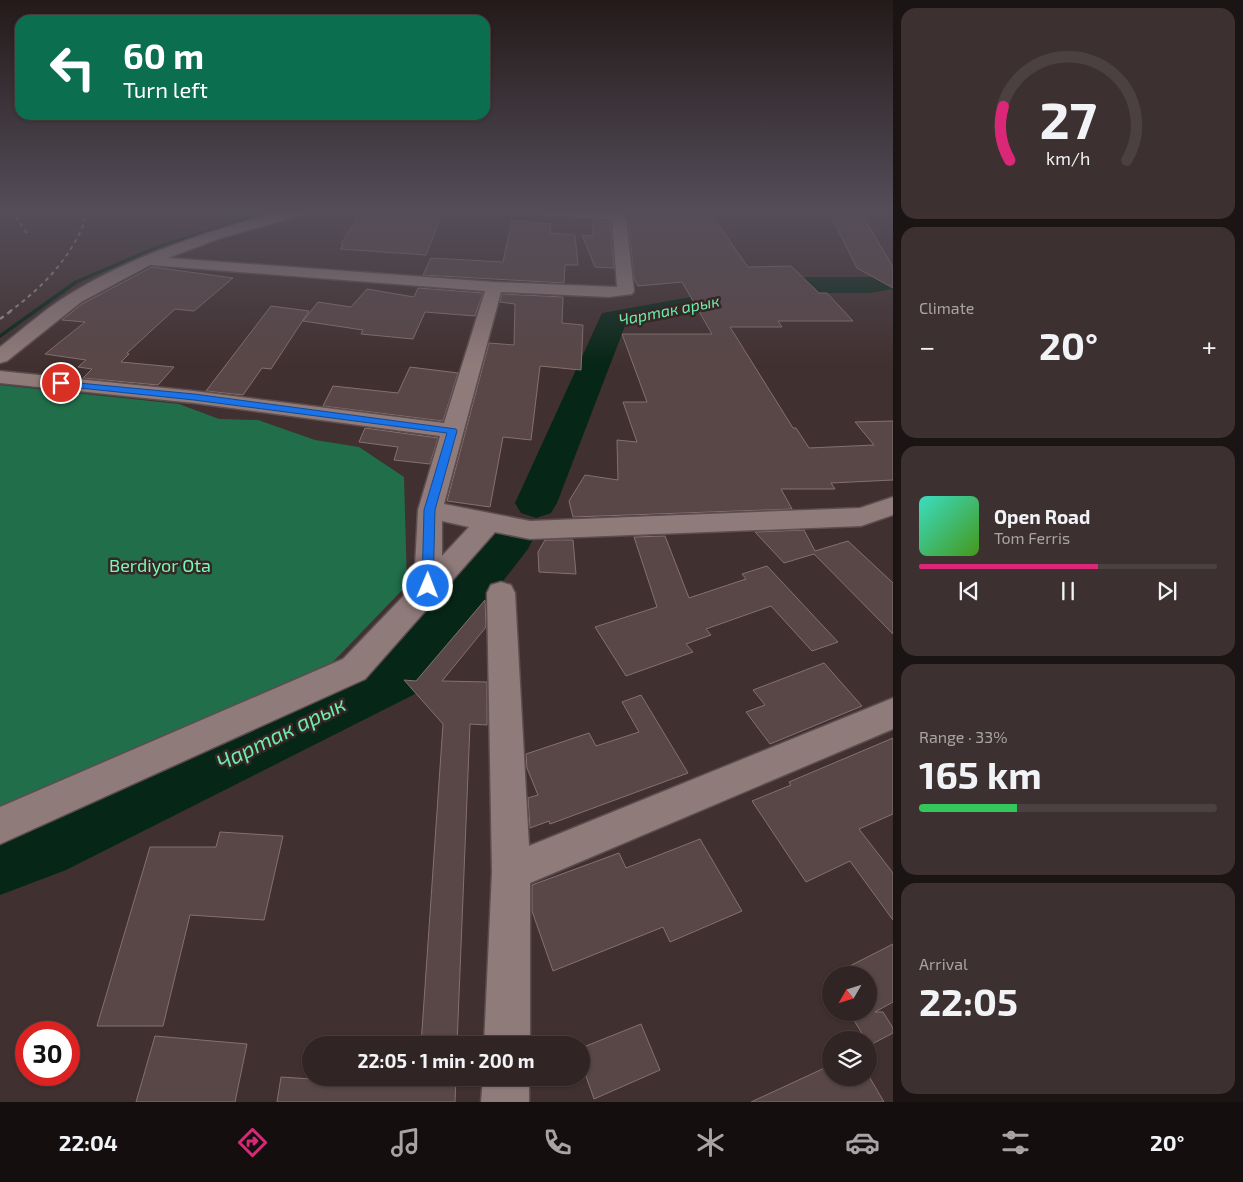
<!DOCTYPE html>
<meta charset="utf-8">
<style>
:root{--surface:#312424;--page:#3d3031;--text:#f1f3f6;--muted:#a8a4a6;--line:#4c4141;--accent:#db2777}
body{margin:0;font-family:"Exo 2",sans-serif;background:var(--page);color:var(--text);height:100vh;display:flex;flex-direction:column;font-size:19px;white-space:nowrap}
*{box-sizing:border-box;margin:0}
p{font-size:16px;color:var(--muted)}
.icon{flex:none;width:28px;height:28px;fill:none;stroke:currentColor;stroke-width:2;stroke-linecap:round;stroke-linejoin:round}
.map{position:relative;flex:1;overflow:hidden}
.panel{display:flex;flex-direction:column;gap:8px;padding:8px;background:#1b1414;width:350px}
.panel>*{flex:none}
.hud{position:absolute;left:15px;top:15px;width:475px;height:105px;border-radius:15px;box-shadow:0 1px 4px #0004,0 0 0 1px var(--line);background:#0b6e4f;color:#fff;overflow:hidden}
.needle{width:32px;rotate:231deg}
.fabs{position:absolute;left:822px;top:966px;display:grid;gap:10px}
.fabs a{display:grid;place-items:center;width:55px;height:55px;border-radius:50%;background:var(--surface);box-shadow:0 1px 4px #0004,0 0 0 1px var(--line);font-size:25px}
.speed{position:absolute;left:15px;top:1021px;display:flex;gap:10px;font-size:25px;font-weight:700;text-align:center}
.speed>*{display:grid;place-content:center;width:65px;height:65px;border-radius:50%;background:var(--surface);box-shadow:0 1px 4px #0004,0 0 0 1px var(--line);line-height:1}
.speed .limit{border:8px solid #d22;background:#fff;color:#111}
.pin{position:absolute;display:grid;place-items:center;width:42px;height:42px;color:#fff;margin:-21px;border:2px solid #fff;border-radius:50%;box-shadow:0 1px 5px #0007}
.me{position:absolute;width:55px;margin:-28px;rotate:1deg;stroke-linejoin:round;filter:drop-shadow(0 0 4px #0008)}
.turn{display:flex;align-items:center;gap:18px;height:105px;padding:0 25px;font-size:22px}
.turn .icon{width:65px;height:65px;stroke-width:2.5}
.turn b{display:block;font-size:35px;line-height:42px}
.big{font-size:38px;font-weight:700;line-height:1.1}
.panel .card{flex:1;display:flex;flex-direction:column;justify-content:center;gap:8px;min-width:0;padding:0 18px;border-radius:15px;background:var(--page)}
.panel .dial{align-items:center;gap:0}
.dial svg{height:130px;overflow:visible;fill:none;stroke:var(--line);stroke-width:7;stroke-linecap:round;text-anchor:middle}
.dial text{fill:var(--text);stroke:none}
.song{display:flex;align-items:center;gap:15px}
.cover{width:60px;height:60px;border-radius:8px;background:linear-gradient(135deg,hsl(170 70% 55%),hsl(100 70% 35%))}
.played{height:5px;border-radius:2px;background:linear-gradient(90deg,var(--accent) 60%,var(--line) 60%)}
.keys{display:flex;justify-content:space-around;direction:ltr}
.heat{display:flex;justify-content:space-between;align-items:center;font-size:28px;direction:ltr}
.charge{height:8px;border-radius:4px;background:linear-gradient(90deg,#34c759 33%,var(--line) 0)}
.trip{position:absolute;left:302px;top:1036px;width:288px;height:50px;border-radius:25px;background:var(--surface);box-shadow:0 1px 4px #0004,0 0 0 1px var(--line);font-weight:700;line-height:50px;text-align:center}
.tab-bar{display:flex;height:80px;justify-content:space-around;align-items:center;background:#140e0e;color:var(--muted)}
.tab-bar .icon{width:35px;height:35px}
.tab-bar .active{color:var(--accent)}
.tab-bar b{font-size:22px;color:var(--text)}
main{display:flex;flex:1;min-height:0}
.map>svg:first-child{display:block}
.green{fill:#206f4a}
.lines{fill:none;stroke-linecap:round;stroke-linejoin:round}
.stream{fill:#062617;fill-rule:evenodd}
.river{fill:#062617;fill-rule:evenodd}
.building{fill:#594647;stroke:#857070}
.street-casing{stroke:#5c4d4e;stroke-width:3}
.street{fill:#907b7b;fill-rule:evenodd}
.rail-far1{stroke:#9c8e8e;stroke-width:2;stroke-dasharray:4 4;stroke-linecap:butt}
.rail{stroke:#9c8e8e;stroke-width:2.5;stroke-dasharray:4.5 4.5;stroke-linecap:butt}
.route{fill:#1a73e8;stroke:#114b97}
.labels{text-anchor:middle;stroke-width:5;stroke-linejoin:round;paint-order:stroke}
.far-water-label{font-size:16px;font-style:italic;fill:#6cedab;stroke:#372626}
.park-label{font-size:18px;fill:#79f9b7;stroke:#372626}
.near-water-label{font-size:22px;font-style:italic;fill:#6cedab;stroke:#372626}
</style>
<main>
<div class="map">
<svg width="893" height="1102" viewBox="0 0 893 1102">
<rect width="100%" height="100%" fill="#413030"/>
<path class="green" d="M 0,385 L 179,404 L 219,419 L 258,420 L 315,440 L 359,447 L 404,477 L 407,585 L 330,665 L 0,808 Z"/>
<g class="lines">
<path class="stream" d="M 269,210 L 276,210 L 158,248 L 78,283 L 0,338 L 0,334 L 74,281 L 156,246 Z"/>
<path class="river" d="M 893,273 L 893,289 L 869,293 L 802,293 L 625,326 L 557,503 L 551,513 L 536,518 L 521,513 L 515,503 L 602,313 L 802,277 L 869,277 Z
M 512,521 L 528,525 L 534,537 L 528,549 L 415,694 L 66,870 L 0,895 L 0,829 L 35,818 L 377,660 L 496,525 Z"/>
</g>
<path class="building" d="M 362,210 L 444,210 L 426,255 L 340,249 L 343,245 L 341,244 Z
M 614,210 L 708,210 L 748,267 L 791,266 L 819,293 L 827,293 L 853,321 L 778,321 L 782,327 L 730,327 L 793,428 L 796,428 L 809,448 L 874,445 L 855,422 L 893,421 L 893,480 L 831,483 L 835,489 L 781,489 L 792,509 L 573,517 L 569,501 L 585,475 L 618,480 L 617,440 L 637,442 L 623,402 L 647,402 L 622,334 L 712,334 L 682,282 L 638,286 L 634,278 L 628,218 Z
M 828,210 L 860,212 L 893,267 L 893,288 L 857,268 Z
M 593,220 L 610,222 L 614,268 L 595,267 L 582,235 L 593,236 Z
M 512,221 L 551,224 L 550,233 L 575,235 L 578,265 L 565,265 L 564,283 L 423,275 L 431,258 L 503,262 Z
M 152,267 L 233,278 L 194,311 L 175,309 L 127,353 L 129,354 L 121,362 L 174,367 L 158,385 L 83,378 L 92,369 L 78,367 L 86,360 L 45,354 L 85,322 L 62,320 L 82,304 Z
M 418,288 L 483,293 L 475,316 L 425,312 L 413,339 L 361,334 L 363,330 L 303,321 L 318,302 L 351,307 L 367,289 L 414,297 Z
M 502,294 L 563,297 L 562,323 L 583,325 L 581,370 L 540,366 L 531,440 L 503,437 L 490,507 L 447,501 L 489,343 L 514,345 L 515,304 L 500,302 Z
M 271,306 L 309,311 L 271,369 L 262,368 L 243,395 L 206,391 Z
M 410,367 L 458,373 L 443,421 L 323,406 L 333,386 L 398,393 Z
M 365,428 L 438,438 L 430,464 L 394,460 L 398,447 L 359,442 Z
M 804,530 L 815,551 L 848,541 L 893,583 L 893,634 L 814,554 L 784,563 L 755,532 Z
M 665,536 L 689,598 L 746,579 L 742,574 L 767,566 L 838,642 L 812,651 L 771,606 L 706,629 L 711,635 L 686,644 L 693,652 L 626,676 L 595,627 L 657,607 L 634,537 Z
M 545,540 L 573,540 L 576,574 L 539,572 L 538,552 Z
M 485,600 L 486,627 L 442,681 L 487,682 L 487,725 L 470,724 L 457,1045 L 421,1045 L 443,724 L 404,680 L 416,681 Z
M 824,663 L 862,706 L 770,744 L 746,712 L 765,705 L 753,690 Z
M 641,695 L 688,773 L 550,824 L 549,821 L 530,828 L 528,798 L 538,795 L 527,768 L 526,754 L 589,733 L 596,746 L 639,732 L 622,702 Z
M 893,738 L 893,814 L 859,829 L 893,873 L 893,920 L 850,861 L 806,882 L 752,801 L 791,785 L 789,782 Z
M 220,832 L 283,836 L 264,920 L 190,915 L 163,1026 L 97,1026 L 150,847 L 216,847 Z
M 700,839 L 742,911 L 670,942 L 663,927 L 553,971 L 532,911 L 532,885 L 619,853 L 626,868 Z
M 893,944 L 893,1002 L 875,1012 L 883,1012 L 893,1028 L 893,1033 L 870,1045 L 869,1040 L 866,1040 L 849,1012 L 869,1012 L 869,975 L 832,975 Z
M 641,1024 L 660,1070 L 594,1099 L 581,1062 L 581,1048 Z
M 155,1036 L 247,1044 L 235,1102 L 136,1102 Z
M 831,1065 L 831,1078 L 870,1078 L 884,1102 L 751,1102 Z
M 281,1077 L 418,1086 L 418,1078 L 456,1078 L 455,1102 L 277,1102 Z"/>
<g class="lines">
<g class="street-casing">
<path id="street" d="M 286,210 L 310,210 L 309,213 L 221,238 L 168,258 L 494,282 L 617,287 L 612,220 L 543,214 L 537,210 C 555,210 615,205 626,218 L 634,291 L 632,294 L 609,297 L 501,292 L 444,504 L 530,521 L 860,508 L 893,497 L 893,515 L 861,526 L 530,539 L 495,532 L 365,679 L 0,844 L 0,807 L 343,659 L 414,585 L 418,510 L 440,436 L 194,403 L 0,383 L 0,371 L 194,391 L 444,423 L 485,291 L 150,265 L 81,302 L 7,361 L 0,363 L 0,347 C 23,329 45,309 70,294 C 136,254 212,230 286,210 ZM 442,521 L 469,527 L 442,556 Z
M 501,582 L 511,585 L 515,593 L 529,846 L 893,698 L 893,729 L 530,883 L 530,1045 L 484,1045 L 492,872 L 487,593 L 491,585 Z
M 483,1078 L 529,1078 L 529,1102 L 481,1102 Z"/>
</g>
<use href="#street" class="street"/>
<path class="rail-far1" d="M 11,210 L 27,233
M 9,312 C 42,288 70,259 85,221 L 82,210"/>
<path class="rail" d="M 0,319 L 11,311"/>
</g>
<linearGradient id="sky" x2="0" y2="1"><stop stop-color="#241a1a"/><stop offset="0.58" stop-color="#544e59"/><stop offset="1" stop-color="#544e59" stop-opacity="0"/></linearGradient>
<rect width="893" height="365" fill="url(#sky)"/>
<path class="route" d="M 58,381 L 194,394 L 456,429 L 457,431 L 435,510 L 433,589 L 424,589 L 422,586 L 424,510 L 447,433 L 194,400 L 61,386 L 57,383 Z"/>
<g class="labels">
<g class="far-water-label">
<text transform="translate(669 310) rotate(-11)" y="6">Чартак арык</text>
</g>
<g class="park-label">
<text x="160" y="572">Berdiyor Ota</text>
</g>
<g class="near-water-label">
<text transform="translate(281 733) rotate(-26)" y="8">Чартак арык</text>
</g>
</g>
</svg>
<div class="fabs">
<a><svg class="needle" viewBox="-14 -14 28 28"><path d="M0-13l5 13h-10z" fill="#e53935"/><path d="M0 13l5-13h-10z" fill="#a8a4a6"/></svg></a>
<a><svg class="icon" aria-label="layers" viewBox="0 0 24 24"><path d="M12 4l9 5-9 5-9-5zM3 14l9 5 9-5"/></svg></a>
</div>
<div class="speed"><div class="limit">30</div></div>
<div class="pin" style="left:61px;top:383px;background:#d93025"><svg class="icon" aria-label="arrive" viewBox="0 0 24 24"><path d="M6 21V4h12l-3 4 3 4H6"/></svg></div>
<svg class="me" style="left:428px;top:586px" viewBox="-20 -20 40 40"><circle r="17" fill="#1a73e8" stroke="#fff" stroke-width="3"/><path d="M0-11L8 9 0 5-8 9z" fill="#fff"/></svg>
<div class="trip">22:05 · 1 min · 200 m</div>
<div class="hud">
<div class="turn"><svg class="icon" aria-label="left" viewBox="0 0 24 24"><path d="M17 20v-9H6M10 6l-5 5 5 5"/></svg><div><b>60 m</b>Turn left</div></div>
</div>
</div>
<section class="panel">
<div class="card dial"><svg viewBox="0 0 100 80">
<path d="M14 69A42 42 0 1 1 86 69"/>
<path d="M14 69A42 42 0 0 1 10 36" stroke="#db2777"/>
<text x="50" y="56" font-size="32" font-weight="700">27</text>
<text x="50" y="72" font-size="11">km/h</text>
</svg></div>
<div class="card"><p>Climate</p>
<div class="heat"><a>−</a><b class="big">20°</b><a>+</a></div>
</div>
<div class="card">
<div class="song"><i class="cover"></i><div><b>Open Road</b><p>Tom Ferris</p></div></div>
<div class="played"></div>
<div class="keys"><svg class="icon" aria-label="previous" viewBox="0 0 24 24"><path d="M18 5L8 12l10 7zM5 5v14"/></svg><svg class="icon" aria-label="pause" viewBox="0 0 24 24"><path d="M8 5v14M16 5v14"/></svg><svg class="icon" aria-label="next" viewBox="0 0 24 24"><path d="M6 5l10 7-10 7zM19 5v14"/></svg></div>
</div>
<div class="card"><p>Range · 33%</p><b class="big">165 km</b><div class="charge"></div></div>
<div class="card"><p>Arrival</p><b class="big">22:05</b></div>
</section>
</main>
<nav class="tab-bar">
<b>22:04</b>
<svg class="icon active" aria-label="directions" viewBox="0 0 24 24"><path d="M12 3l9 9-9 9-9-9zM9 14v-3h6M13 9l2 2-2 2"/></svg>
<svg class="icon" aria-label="music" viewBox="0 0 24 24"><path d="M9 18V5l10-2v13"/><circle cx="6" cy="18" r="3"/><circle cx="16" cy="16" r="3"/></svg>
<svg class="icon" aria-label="phone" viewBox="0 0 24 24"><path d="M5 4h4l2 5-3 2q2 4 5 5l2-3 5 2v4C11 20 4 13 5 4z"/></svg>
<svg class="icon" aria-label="climate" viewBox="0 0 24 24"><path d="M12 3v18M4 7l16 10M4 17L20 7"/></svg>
<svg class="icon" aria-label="car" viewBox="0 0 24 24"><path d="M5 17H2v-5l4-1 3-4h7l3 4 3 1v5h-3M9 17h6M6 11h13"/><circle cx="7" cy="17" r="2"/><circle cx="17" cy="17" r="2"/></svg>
<svg class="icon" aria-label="filters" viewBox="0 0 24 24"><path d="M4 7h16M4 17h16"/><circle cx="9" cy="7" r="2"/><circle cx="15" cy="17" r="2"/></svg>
<b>20°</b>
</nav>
